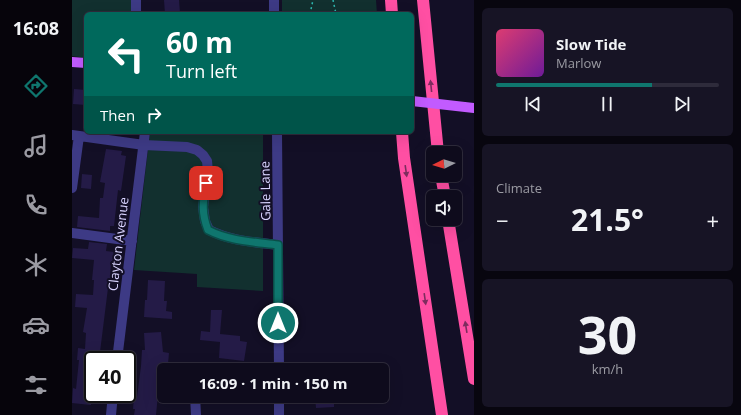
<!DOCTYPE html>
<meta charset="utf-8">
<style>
:root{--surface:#0e0b1c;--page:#171425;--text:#f1f3f6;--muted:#9b9ba3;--line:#2e2b3b;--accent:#0f766e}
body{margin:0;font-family:"Open Sans",sans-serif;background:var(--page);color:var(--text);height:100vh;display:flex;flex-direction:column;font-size:15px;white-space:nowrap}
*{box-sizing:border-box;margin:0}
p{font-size:13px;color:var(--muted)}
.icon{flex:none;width:22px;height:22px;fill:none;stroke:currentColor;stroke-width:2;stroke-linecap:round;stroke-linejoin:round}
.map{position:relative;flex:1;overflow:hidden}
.details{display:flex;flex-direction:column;gap:8px;padding:8px;background:#08060f;width:267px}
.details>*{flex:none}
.banner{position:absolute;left:12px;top:12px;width:330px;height:122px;border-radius:6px;box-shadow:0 4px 16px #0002,0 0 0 1px var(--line);background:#00695c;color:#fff;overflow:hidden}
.needle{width:26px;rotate:265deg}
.fabs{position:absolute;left:354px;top:146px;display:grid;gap:8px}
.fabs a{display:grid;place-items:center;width:36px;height:36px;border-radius:6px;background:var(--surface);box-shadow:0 4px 16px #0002,0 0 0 1px var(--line);font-size:20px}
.speed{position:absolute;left:12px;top:351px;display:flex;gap:8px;font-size:20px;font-weight:700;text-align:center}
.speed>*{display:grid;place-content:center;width:52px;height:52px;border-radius:50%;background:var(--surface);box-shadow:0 4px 16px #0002,0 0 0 1px var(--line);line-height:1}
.speed .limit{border:2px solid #111;border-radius:6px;background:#fff;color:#111}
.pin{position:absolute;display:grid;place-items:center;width:34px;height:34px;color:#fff;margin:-17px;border-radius:8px;box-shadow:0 2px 6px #0006}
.me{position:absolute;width:44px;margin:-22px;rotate:0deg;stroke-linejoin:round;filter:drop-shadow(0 0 3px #0008)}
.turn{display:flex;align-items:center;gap:14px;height:84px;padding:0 16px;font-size:18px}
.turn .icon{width:52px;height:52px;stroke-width:2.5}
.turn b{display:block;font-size:28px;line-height:34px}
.then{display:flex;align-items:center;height:38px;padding:0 16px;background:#0003;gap:8px;font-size:15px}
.big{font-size:30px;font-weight:700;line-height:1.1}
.details .card{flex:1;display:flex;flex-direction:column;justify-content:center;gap:6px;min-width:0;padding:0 14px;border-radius:6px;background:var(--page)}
.details .dial{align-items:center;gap:0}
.dial b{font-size:52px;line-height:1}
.song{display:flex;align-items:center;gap:12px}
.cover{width:48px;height:48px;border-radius:6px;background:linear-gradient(135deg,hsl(340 70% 55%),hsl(280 70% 35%))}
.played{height:4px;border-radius:2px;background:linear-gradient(90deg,var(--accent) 70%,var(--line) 70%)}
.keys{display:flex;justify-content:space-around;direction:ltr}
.heat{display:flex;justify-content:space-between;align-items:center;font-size:22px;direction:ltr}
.trip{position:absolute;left:85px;top:363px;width:232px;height:40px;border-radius:6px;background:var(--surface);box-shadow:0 4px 16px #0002,0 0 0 1px var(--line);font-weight:700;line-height:40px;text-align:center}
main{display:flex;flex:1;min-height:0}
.tabs{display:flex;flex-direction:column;width:72px;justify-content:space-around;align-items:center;background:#06040b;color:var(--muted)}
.tabs .icon{width:28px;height:28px}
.tabs .current{color:var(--accent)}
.tabs b{font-size:18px;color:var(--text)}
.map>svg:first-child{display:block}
.green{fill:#12302f}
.building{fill:#241b47}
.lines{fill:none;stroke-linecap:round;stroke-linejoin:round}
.path{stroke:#2fb8b0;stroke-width:1.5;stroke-dasharray:2 3;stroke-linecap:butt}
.minor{stroke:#3d3a85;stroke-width:10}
.major{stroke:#c25bff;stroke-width:10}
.highway{stroke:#ff4fa3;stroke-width:12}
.major-bridge{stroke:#c25bff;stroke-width:10}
.oneway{fill:#7d2c5e}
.route-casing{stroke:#0a4d48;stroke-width:10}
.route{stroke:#0f766e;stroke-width:7}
.labels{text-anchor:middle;stroke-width:4;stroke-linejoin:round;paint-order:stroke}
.street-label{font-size:13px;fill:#d9d4ff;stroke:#130f26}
</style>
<main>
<nav class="tabs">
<b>16:08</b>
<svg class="icon current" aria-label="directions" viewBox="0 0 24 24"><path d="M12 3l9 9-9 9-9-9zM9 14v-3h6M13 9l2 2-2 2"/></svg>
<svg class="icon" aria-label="music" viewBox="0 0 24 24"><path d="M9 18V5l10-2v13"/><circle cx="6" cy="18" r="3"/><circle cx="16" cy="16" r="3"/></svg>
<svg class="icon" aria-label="phone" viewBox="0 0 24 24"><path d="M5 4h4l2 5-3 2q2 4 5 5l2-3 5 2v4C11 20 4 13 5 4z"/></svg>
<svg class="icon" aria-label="climate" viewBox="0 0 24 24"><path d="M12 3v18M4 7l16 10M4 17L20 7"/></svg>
<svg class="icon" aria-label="car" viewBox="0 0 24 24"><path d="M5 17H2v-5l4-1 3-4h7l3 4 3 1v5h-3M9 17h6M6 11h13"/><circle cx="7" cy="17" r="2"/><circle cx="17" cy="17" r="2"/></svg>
<svg class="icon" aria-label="filters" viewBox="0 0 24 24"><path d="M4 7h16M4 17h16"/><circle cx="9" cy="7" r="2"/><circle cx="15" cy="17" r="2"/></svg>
</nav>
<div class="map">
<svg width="402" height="415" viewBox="0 0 402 415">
<rect width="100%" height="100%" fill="#130f26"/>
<path class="green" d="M 0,0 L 60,0 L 60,14 L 14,14 L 14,58 L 0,56 Z
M 210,0 L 304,0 L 305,14 L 210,14 Z
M 78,132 L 191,132 L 191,291 L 125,287 L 125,274 L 62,270 Z"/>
<path class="building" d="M 92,0 L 107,0 L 108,13 L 93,14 Z
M 2,89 L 14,90 L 14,105 L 1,104 Z
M 34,149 L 50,151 L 49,155 L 54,156 L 49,191 L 46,190 L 42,226 L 38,226 L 38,231 L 5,227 L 6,216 L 27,218 L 28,198 L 31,198 L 33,183 L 28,182 Z
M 10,174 L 20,175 L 19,189 L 9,188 Z
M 17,242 L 35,244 L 34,251 L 42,252 L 41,261 L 39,261 L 38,280 L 37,280 L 27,360 L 21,360 L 19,405 L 0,403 L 1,388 L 4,389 L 7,360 L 5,360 L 6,348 L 13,349 L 14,333 L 11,332 L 15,308 L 3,307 L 4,294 L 21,295 L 22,280 L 20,280 L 22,260 L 0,258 L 1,248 L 16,249 Z
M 76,280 L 93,281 L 92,301 L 95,301 L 94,311 L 100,312 L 100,319 L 72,317 L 73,300 L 75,300 Z
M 139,310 L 150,310 L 148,334 L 168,336 L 168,341 L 175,342 L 172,361 L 147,358 L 148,342 L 128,340 L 129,331 L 138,332 Z
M 89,332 L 91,352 L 97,353 L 96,364 L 91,364 L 87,384 L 84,415 L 62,415 L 63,409 L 61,409 L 62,397 L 65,397 L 69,366 L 70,350 L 73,350 L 72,333 Z
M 160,396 L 174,396 L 174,404 L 160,403 Z
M 243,396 L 262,396 L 262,407 L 244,408 Z"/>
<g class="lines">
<path class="path" d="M 261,0 L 264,14
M 238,14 L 241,0"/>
<path class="minor" d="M 64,0 L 64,14
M 202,0 L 202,14
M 205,132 L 207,370
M 0,135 L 72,145 L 115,147 L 125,150 L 131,155 L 135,161 L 136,171 L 131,207 L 133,221 L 137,230 C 158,241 183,242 206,245
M 0,188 L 7,136
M 0,233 L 60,241
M 45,360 L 73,132
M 123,396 L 124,415
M 207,396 L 207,415
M 39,415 L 41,394"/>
<path class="major" d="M 0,62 L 14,63"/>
<path class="highway" d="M 319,0 L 320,14
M 351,0 L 366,153
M 330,132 L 332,158 L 370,415
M 369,175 L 373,197
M 376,219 L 402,379"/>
<path class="major-bridge" d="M 340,101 L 402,108"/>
</g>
<defs><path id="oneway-solid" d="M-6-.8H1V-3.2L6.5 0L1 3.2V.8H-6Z"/></defs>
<g class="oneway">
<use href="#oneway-solid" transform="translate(359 86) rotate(-96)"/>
<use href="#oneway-solid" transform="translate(334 171) rotate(82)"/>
<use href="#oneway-solid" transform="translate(353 299) rotate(82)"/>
<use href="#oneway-solid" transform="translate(394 327) rotate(-99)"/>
</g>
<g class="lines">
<g class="route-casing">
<path id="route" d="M 134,183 C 131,202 129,212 136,230 C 157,241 183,242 206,245 L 206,323"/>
</g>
<use href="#route" class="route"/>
</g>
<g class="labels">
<g class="street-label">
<text transform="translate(193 191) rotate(-91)" y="5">Gale Lane</text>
<text transform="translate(46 244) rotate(-83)" y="5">Clayton Avenue</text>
</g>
</g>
</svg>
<div class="fabs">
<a><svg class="needle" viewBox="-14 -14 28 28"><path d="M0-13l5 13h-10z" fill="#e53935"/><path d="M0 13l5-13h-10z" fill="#9b9ba3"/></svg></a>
<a><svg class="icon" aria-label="sound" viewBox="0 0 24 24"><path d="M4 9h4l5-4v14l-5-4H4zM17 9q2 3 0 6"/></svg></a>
</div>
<div class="speed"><div class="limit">40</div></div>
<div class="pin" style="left:134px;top:183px;background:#d93025"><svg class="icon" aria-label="arrive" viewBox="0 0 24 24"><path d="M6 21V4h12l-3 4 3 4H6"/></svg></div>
<svg class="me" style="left:206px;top:323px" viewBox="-20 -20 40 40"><circle r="17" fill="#0f766e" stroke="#fff" stroke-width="3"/><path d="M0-11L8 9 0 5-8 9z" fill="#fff"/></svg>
<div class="trip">16:09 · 1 min · 150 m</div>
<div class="banner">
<div class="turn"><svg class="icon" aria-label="left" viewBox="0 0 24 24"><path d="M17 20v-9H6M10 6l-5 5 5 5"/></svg><div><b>60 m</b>Turn left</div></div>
<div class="then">Then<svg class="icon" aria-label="right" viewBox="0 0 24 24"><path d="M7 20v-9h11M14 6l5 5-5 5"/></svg></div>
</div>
</div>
<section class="details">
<div class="card">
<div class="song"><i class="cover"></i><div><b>Slow Tide</b><p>Marlow</p></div></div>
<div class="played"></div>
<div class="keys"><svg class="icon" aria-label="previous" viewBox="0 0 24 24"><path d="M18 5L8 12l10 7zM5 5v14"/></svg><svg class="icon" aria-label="pause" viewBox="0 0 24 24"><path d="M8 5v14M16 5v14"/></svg><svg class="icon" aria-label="next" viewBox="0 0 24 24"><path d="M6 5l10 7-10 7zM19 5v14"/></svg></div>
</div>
<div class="card"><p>Climate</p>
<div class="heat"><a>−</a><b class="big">21.5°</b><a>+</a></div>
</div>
<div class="card dial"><b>30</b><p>km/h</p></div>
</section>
</main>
